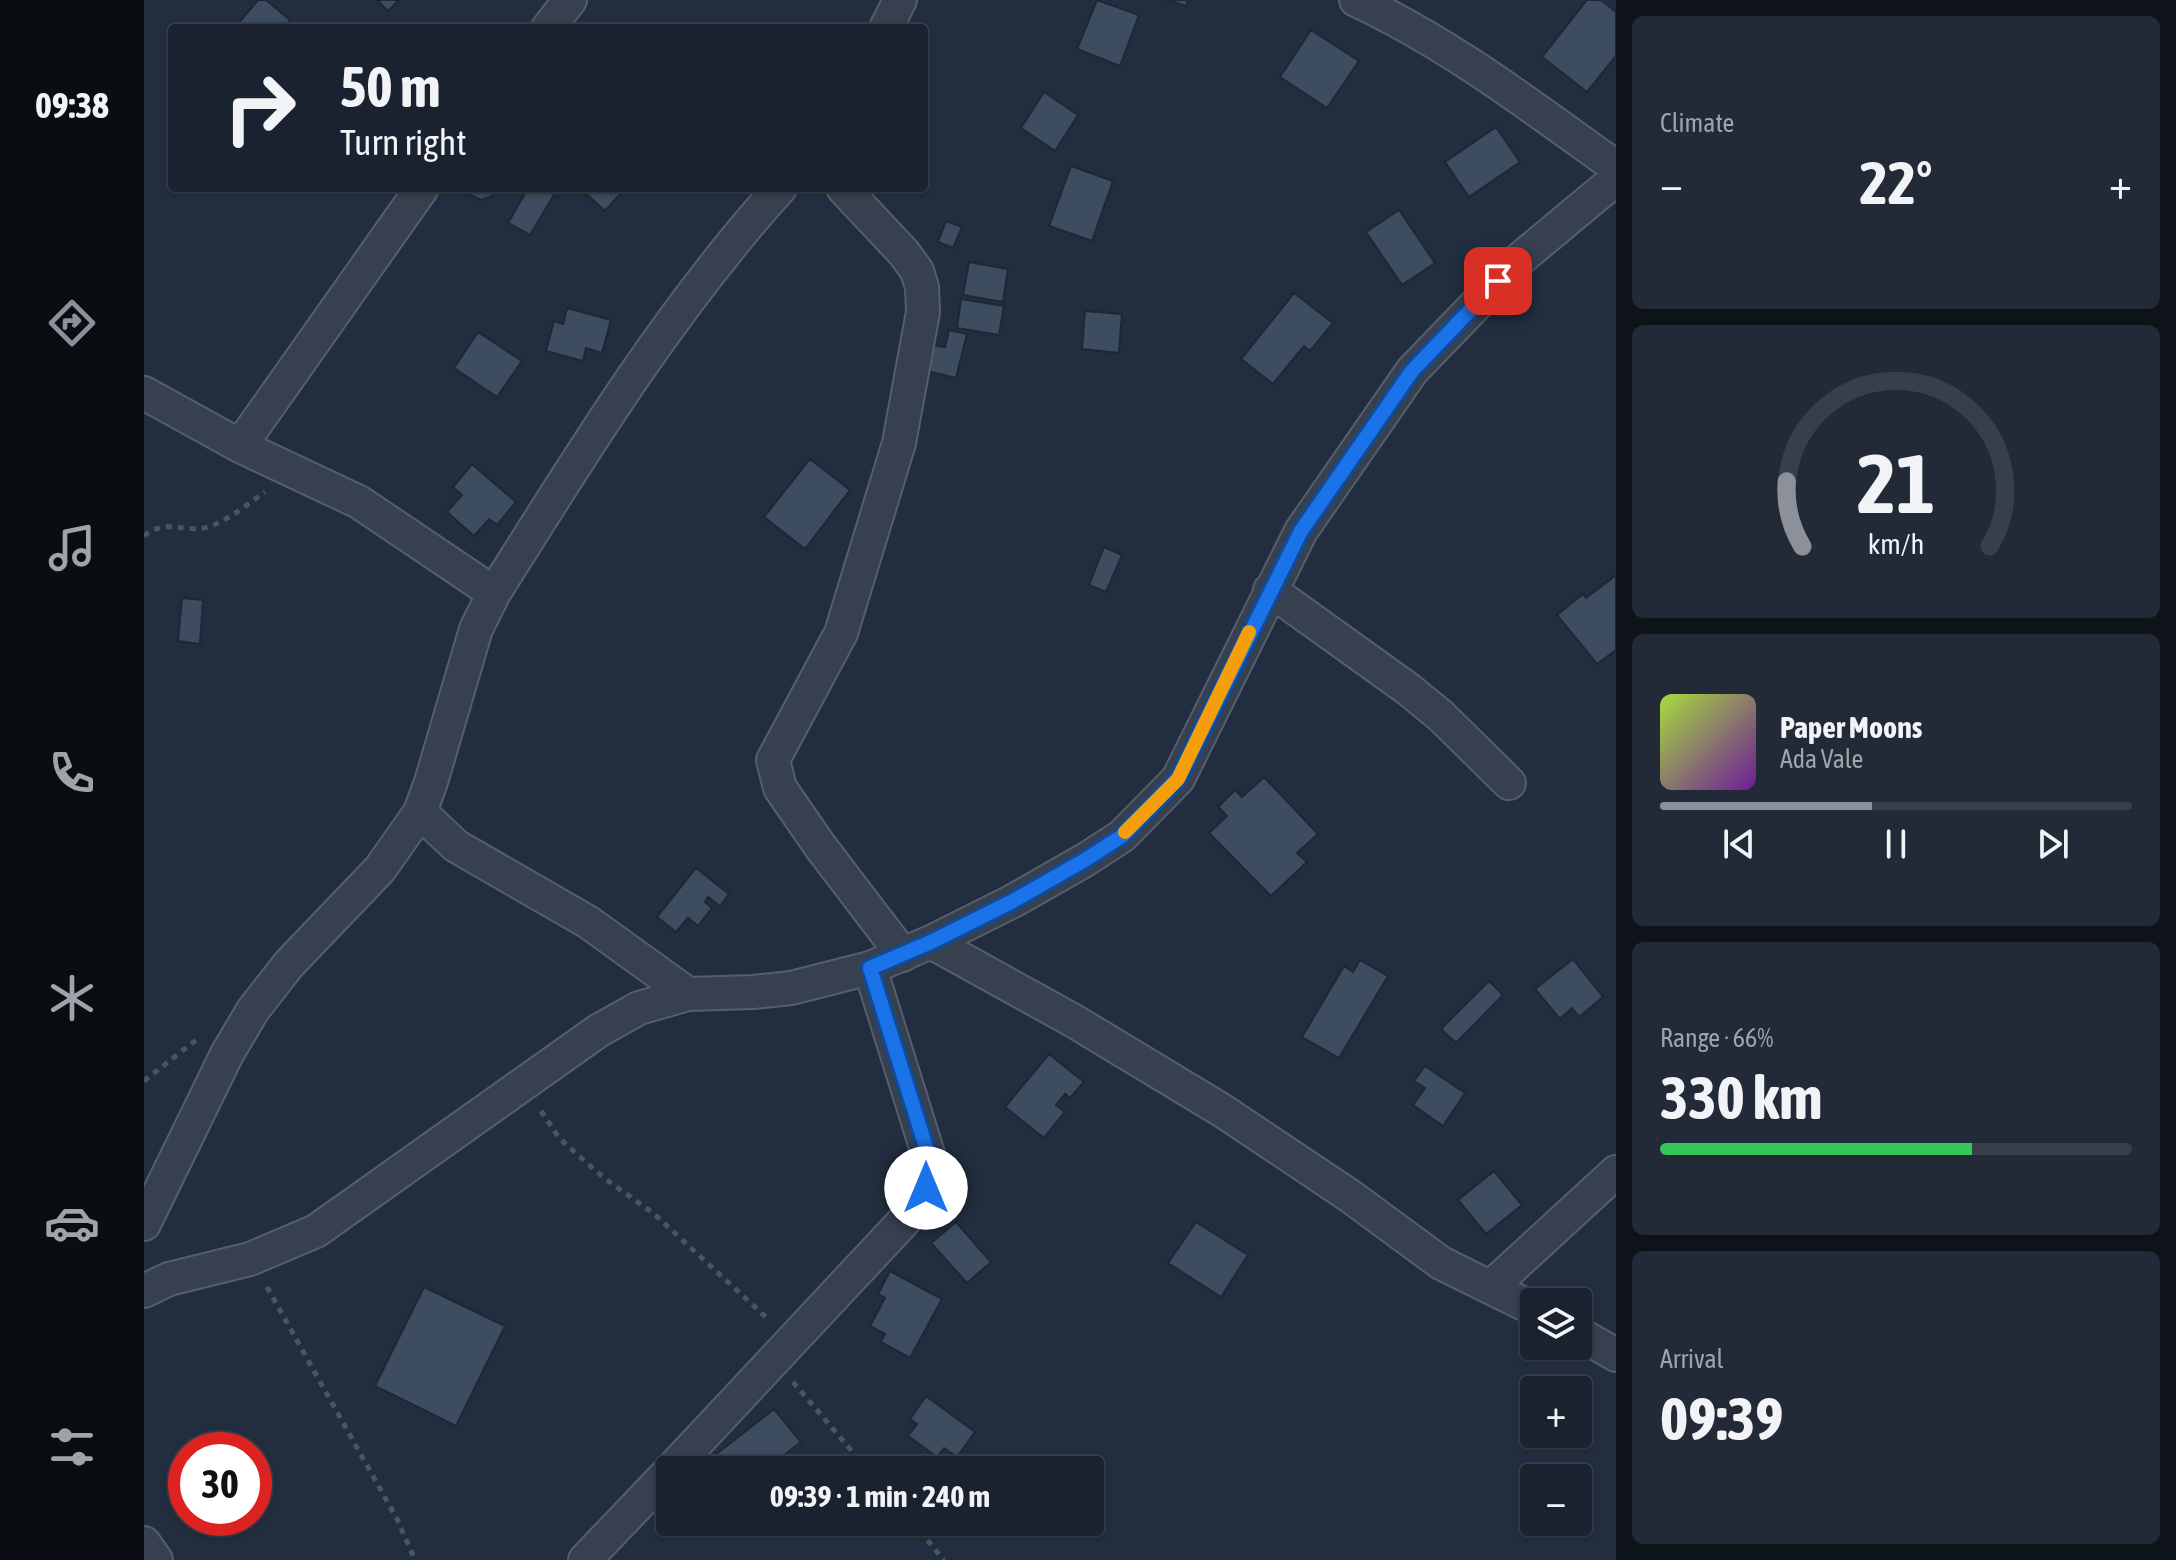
<!DOCTYPE html>
<meta charset="utf-8">
<style>
:root{--surface:#1a222f;--page:#232a37;--text:#f1f3f6;--muted:#9fa4aa;--line:#383f4b;--accent:#8c9099}
body{margin:0;font-family:"Asap Condensed",sans-serif;background:var(--page);color:var(--text);height:100vh;display:flex;flex-direction:column;font-size:30px;white-space:nowrap}
*{box-sizing:border-box;margin:0}
p{font-size:26px;color:var(--muted)}
.icon{flex:none;width:44px;height:44px;fill:none;stroke:currentColor;stroke-width:2;stroke-linecap:round;stroke-linejoin:round}
.map{position:relative;flex:1;overflow:hidden}
.drawer{display:flex;flex-direction:column;gap:16px;padding:16px;background:#0e131a;width:560px}
.drawer>*{flex:none}
.guide{position:absolute;left:24px;top:24px;width:760px;height:168px;border-radius:8px;box-shadow:0 2px 6px #0004,0 0 0 2px var(--line);background:#1a222f;color:var(--text);overflow:hidden}
.controls{position:absolute;left:1376px;top:1288px;display:grid;gap:16px}
.controls a{display:grid;place-items:center;width:72px;height:72px;border-radius:8px;background:var(--surface);box-shadow:0 2px 6px #0004,0 0 0 2px var(--line);font-size:40px}
.speed{position:absolute;left:24px;top:1432px;display:flex;gap:16px;font-size:40px;font-weight:700;text-align:center}
.speed>*{display:grid;place-content:center;width:104px;height:104px;border-radius:50%;background:var(--surface);box-shadow:0 2px 6px #0004,0 0 0 2px var(--line);line-height:1}
.speed .limit{border:12px solid #d22;background:#fff;color:#111}
.pin{position:absolute;display:grid;place-items:center;width:68px;height:68px;color:#fff;margin:-34px;border-radius:16px;box-shadow:0 4px 12px #0006}
.me{position:absolute;width:88px;margin:-44px;rotate:0deg;stroke-linejoin:round;filter:drop-shadow(0 0 6px #0008)}
.turn{display:flex;align-items:center;gap:28px;height:168px;padding:0 40px;font-size:36px}
.turn .icon{width:104px;height:104px;stroke-width:2.5}
.turn b{display:block;font-size:56px;line-height:68px}
.big{font-size:60px;font-weight:700;line-height:1.1}
.drawer .widget{flex:1;display:flex;flex-direction:column;justify-content:center;gap:12px;min-width:0;padding:0 28px;border-radius:12px;background:var(--page)}
.drawer .dial{align-items:center;gap:0}
.dial svg{height:208px;overflow:visible;fill:none;stroke:var(--line);stroke-width:7;stroke-linecap:round;text-anchor:middle}
.dial text{fill:var(--text);stroke:none}
.song{display:flex;align-items:center;gap:24px}
.cover{width:96px;height:96px;border-radius:12px;background:linear-gradient(135deg,hsl(80 70% 55%),hsl(280 70% 35%))}
.played{height:8px;border-radius:4px;background:linear-gradient(90deg,var(--accent) 45%,var(--line) 45%)}
.keys{display:flex;justify-content:space-around;direction:ltr}
.heat{display:flex;justify-content:space-between;align-items:center;font-size:44px;direction:ltr}
.charge{height:12px;border-radius:6px;background:linear-gradient(90deg,#34c759 66%,var(--line) 0)}
.trip{position:absolute;left:512px;top:1456px;width:448px;height:80px;border-radius:8px;background:var(--surface);box-shadow:0 2px 6px #0004,0 0 0 2px var(--line);font-weight:700;line-height:80px;text-align:center}
main{display:flex;flex:1;min-height:0}
.menu{display:flex;flex-direction:column;width:144px;justify-content:space-around;align-items:center;background:#0a0e13;color:var(--muted)}
.menu .icon{width:56px;height:56px}
.menu .active{color:var(--accent)}
.menu b{font-size:36px;color:var(--text)}
.map>svg:first-child{display:block}
.building{fill:#3e4c5f;stroke:#1d2736;stroke-width:2}
.lines{fill:none;stroke-linecap:round;stroke-linejoin:round}
.minor-casing{stroke:#545e6d;stroke-width:36}
.path{stroke:#425a5d;stroke-width:5;stroke-dasharray:6 6;stroke-linecap:butt}
.minor{stroke:#36404f;stroke-width:32}
.route-casing{stroke:#114b97;stroke-width:20}
.route{stroke:#1a73e8;stroke-width:14}
.slow{stroke:#f59e0b;stroke-width:14}
</style>
<main>
<nav class="menu">
<b>09:38</b>
<svg class="icon active" aria-label="directions" viewBox="0 0 24 24"><path d="M12 3l9 9-9 9-9-9zM9 14v-3h6M13 9l2 2-2 2"/></svg>
<svg class="icon" aria-label="music" viewBox="0 0 24 24"><path d="M9 18V5l10-2v13"/><circle cx="6" cy="18" r="3"/><circle cx="16" cy="16" r="3"/></svg>
<svg class="icon" aria-label="phone" viewBox="0 0 24 24"><path d="M5 4h4l2 5-3 2q2 4 5 5l2-3 5 2v4C11 20 4 13 5 4z"/></svg>
<svg class="icon" aria-label="climate" viewBox="0 0 24 24"><path d="M12 3v18M4 7l16 10M4 17L20 7"/></svg>
<svg class="icon" aria-label="car" viewBox="0 0 24 24"><path d="M5 17H2v-5l4-1 3-4h7l3 4 3 1v5h-3M9 17h6M6 11h13"/><circle cx="7" cy="17" r="2"/><circle cx="17" cy="17" r="2"/></svg>
<svg class="icon" aria-label="filters" viewBox="0 0 24 24"><path d="M4 7h16M4 17h16"/><circle cx="9" cy="7" r="2"/><circle cx="15" cy="17" r="2"/></svg>
</nav>
<div class="map">
<svg width="1472" height="1560" viewBox="0 0 1472 1560">
<rect width="100%" height="100%" fill="#222e3f"/>
<path class="building" d="M 114,0 L 122,0 L 146,20 L 140,28 L 97,28 L 93,25 Z
M 233,0 L 255,0 L 244,11 Z
M 953,0 L 995,15 L 976,66 L 933,49 Z
M 1023,0 L 1044,0 L 1042,6 Z
M 1443,0 L 1457,0 L 1472,12 L 1472,56 L 1443,92 L 1398,57 Z
M 1167,30 L 1215,61 L 1183,108 L 1136,77 Z
M 900,92 L 934,115 L 911,151 L 877,128 Z
M 1352,127 L 1376,162 L 1325,197 L 1301,162 Z
M 927,166 L 969,181 L 948,241 L 905,226 Z
M 352,188 L 348,196 L 337,200 L 326,195 L 323,189 Z
M 384,188 L 414,188 L 386,235 L 364,223 Z
M 436,188 L 471,188 L 477,193 L 461,211 Z
M 1255,210 L 1291,263 L 1258,285 L 1222,232 Z
M 802,221 L 818,227 L 809,248 L 794,242 Z
M 825,262 L 864,269 L 859,302 L 819,295 Z
M 1150,293 L 1189,323 L 1166,351 L 1160,346 L 1129,384 L 1097,359 Z
M 817,299 L 860,306 L 855,335 L 813,328 Z
M 423,308 L 467,320 L 458,353 L 442,348 L 439,361 L 402,351 L 410,321 L 419,324 Z
M 941,311 L 978,314 L 975,353 L 938,349 Z
M 805,330 L 823,334 L 812,378 L 783,371 L 789,345 L 801,347 Z
M 334,332 L 378,361 L 353,397 L 310,368 Z
M 666,459 L 706,490 L 661,549 L 620,517 Z
M 328,464 L 372,502 L 353,525 L 345,519 L 330,536 L 303,512 L 318,495 L 309,487 Z
M 960,547 L 978,555 L 962,592 L 945,585 Z
M 1472,575 L 1472,650 L 1453,664 L 1413,615 L 1439,594 L 1442,598 Z
M 38,598 L 59,600 L 56,644 L 34,641 Z
M 1120,777 L 1174,834 L 1153,853 L 1163,862 L 1127,896 L 1065,833 L 1083,816 L 1074,807 L 1091,790 L 1098,797 Z
M 552,868 L 585,894 L 576,906 L 564,897 L 561,902 L 568,908 L 554,926 L 544,918 L 532,932 L 513,917 Z
M 1429,959 L 1459,997 L 1435,1017 L 1428,1008 L 1416,1019 L 1391,989 Z
M 1216,960 L 1244,976 L 1195,1058 L 1158,1037 L 1200,966 L 1209,972 Z
M 1345,981 L 1359,995 L 1312,1043 L 1297,1029 Z
M 905,1054 L 940,1082 L 926,1098 L 921,1094 L 912,1105 L 921,1112 L 900,1138 L 861,1107 Z
M 1281,1066 L 1321,1093 L 1299,1126 L 1269,1105 L 1281,1088 L 1270,1081 Z
M 1350,1171 L 1378,1205 L 1342,1234 L 1314,1200 Z
M 812,1222 L 847,1262 L 823,1283 L 787,1243 Z
M 1052,1222 L 1104,1255 L 1077,1297 L 1024,1263 Z
M 746,1271 L 798,1299 L 766,1358 L 737,1342 L 741,1334 L 726,1326 L 741,1298 L 734,1294 Z
M 280,1287 L 361,1326 L 312,1426 L 231,1386 Z
M 782,1396 L 831,1432 L 813,1457 L 800,1448 L 793,1457 L 764,1436 L 773,1424 L 766,1419 Z
M 630,1409 L 657,1442 L 621,1470 L 561,1470 L 557,1466 Z"/>
<g class="lines">
<g class="minor-casing">
<path id="minor" d="M 1212,0 C 1306,44 1388,107 1472,167
M 404,28 L 426,0
M 742,28 L 756,0
M 699,188 L 760,253 L 773,271 L 778,287 L 779,312 L 755,443 L 697,633 L 629,760 L 636,788 L 676,846 L 759,955
M 0,393 L 96,446 L 215,502 L 350,593
M 96,446 L 278,188
M 1126,590 L 1264,689 L 1297,716 L 1365,783
M 276,812 L 312,846 L 444,922 L 544,994
M 787,942 L 930,1021 L 1079,1111 L 1206,1196 L 1297,1263 L 1390,1309
M 0,1224 L 83,1054 L 109,1010 L 145,964 L 236,869 L 276,812 L 287,782 L 332,629 L 350,593 C 438,453 525,311 636,188
M 1348,1286 L 1472,1172
M 0,1291 L 25,1279 L 106,1259 L 172,1231 L 454,1031 L 495,1008 L 544,994 L 609,992 L 647,988 L 726,968 L 787,942 L 869,901 L 941,860 L 978,836 L 1034,779 L 1157,531 L 1268,371 L 1376,259 L 1472,179
M 1434,1333 L 1472,1355
M 527,1470 L 759,1222 C 776,1202 787,1184 785,1157 L 726,968
M 0,1543 L 12,1560
M 441,1560 L 526,1471"/>
</g>
<path class="path" d="M 0,536 C 23,517 41,535 67,526 C 86,519 105,503 121,492
M 0,1081 L 52,1040
M 397,1111 L 415,1138 L 460,1178 L 509,1213 L 624,1319
M 123,1287 L 253,1519 L 271,1560
M 649,1382 L 724,1470
M 768,1522 L 800,1560"/>
<use href="#minor" class="minor"/>
</g>
<g class="lines">
<g class="route-casing">
<path id="route" d="M 782,1188 L 786,1174 L 785,1157 L 726,968 L 787,942 L 869,901 L 941,860 L 978,836 L 1034,779 L 1157,531 L 1268,371 L 1354,281"/>
</g>
<use href="#route" class="route"/>
<path class="slow" d="M 981,832 L 1034,779 L 1105,632"/>
</g>
</svg>
<div class="controls">
<a><svg class="icon" aria-label="layers" viewBox="0 0 24 24"><path d="M12 4l9 5-9 5-9-5zM3 14l9 5 9-5"/></svg></a>
<a>+</a>
<a>−</a>
</div>
<div class="speed"><div class="limit">30</div></div>
<div class="pin" style="left:1354px;top:281px;background:#d93025"><svg class="icon" aria-label="arrive" viewBox="0 0 24 24"><path d="M6 21V4h12l-3 4 3 4H6"/></svg></div>
<svg class="me" style="left:782px;top:1188px" viewBox="-20 -20 40 40"><circle r="19" fill="#fff"/><path d="M0-13L10 11 0 6-10 11z" fill="#1a73e8"/></svg>
<div class="trip">09:39 · 1 min · 240 m</div>
<div class="guide">
<div class="turn"><svg class="icon" aria-label="right" viewBox="0 0 24 24"><path d="M7 20v-9h11M14 6l5 5-5 5"/></svg><div><b>50 m</b>Turn right</div></div>
</div>
</div>
<section class="drawer">
<div class="widget"><p>Climate</p>
<div class="heat"><a>−</a><b class="big">22°</b><a>+</a></div>
</div>
<div class="widget dial"><svg viewBox="0 0 100 80">
<path d="M14 69A42 42 0 1 1 86 69"/>
<path d="M14 69A42 42 0 0 1 8 44" stroke="#8c9099"/>
<text x="50" y="56" font-size="32" font-weight="700">21</text>
<text x="50" y="72" font-size="11">km/h</text>
</svg></div>
<div class="widget">
<div class="song"><i class="cover"></i><div><b>Paper Moons</b><p>Ada Vale</p></div></div>
<div class="played"></div>
<div class="keys"><svg class="icon" aria-label="previous" viewBox="0 0 24 24"><path d="M18 5L8 12l10 7zM5 5v14"/></svg><svg class="icon" aria-label="pause" viewBox="0 0 24 24"><path d="M8 5v14M16 5v14"/></svg><svg class="icon" aria-label="next" viewBox="0 0 24 24"><path d="M6 5l10 7-10 7zM19 5v14"/></svg></div>
</div>
<div class="widget"><p>Range · 66%</p><b class="big">330 km</b><div class="charge"></div></div>
<div class="widget"><p>Arrival</p><b class="big">09:39</b></div>
</section>
</main>
